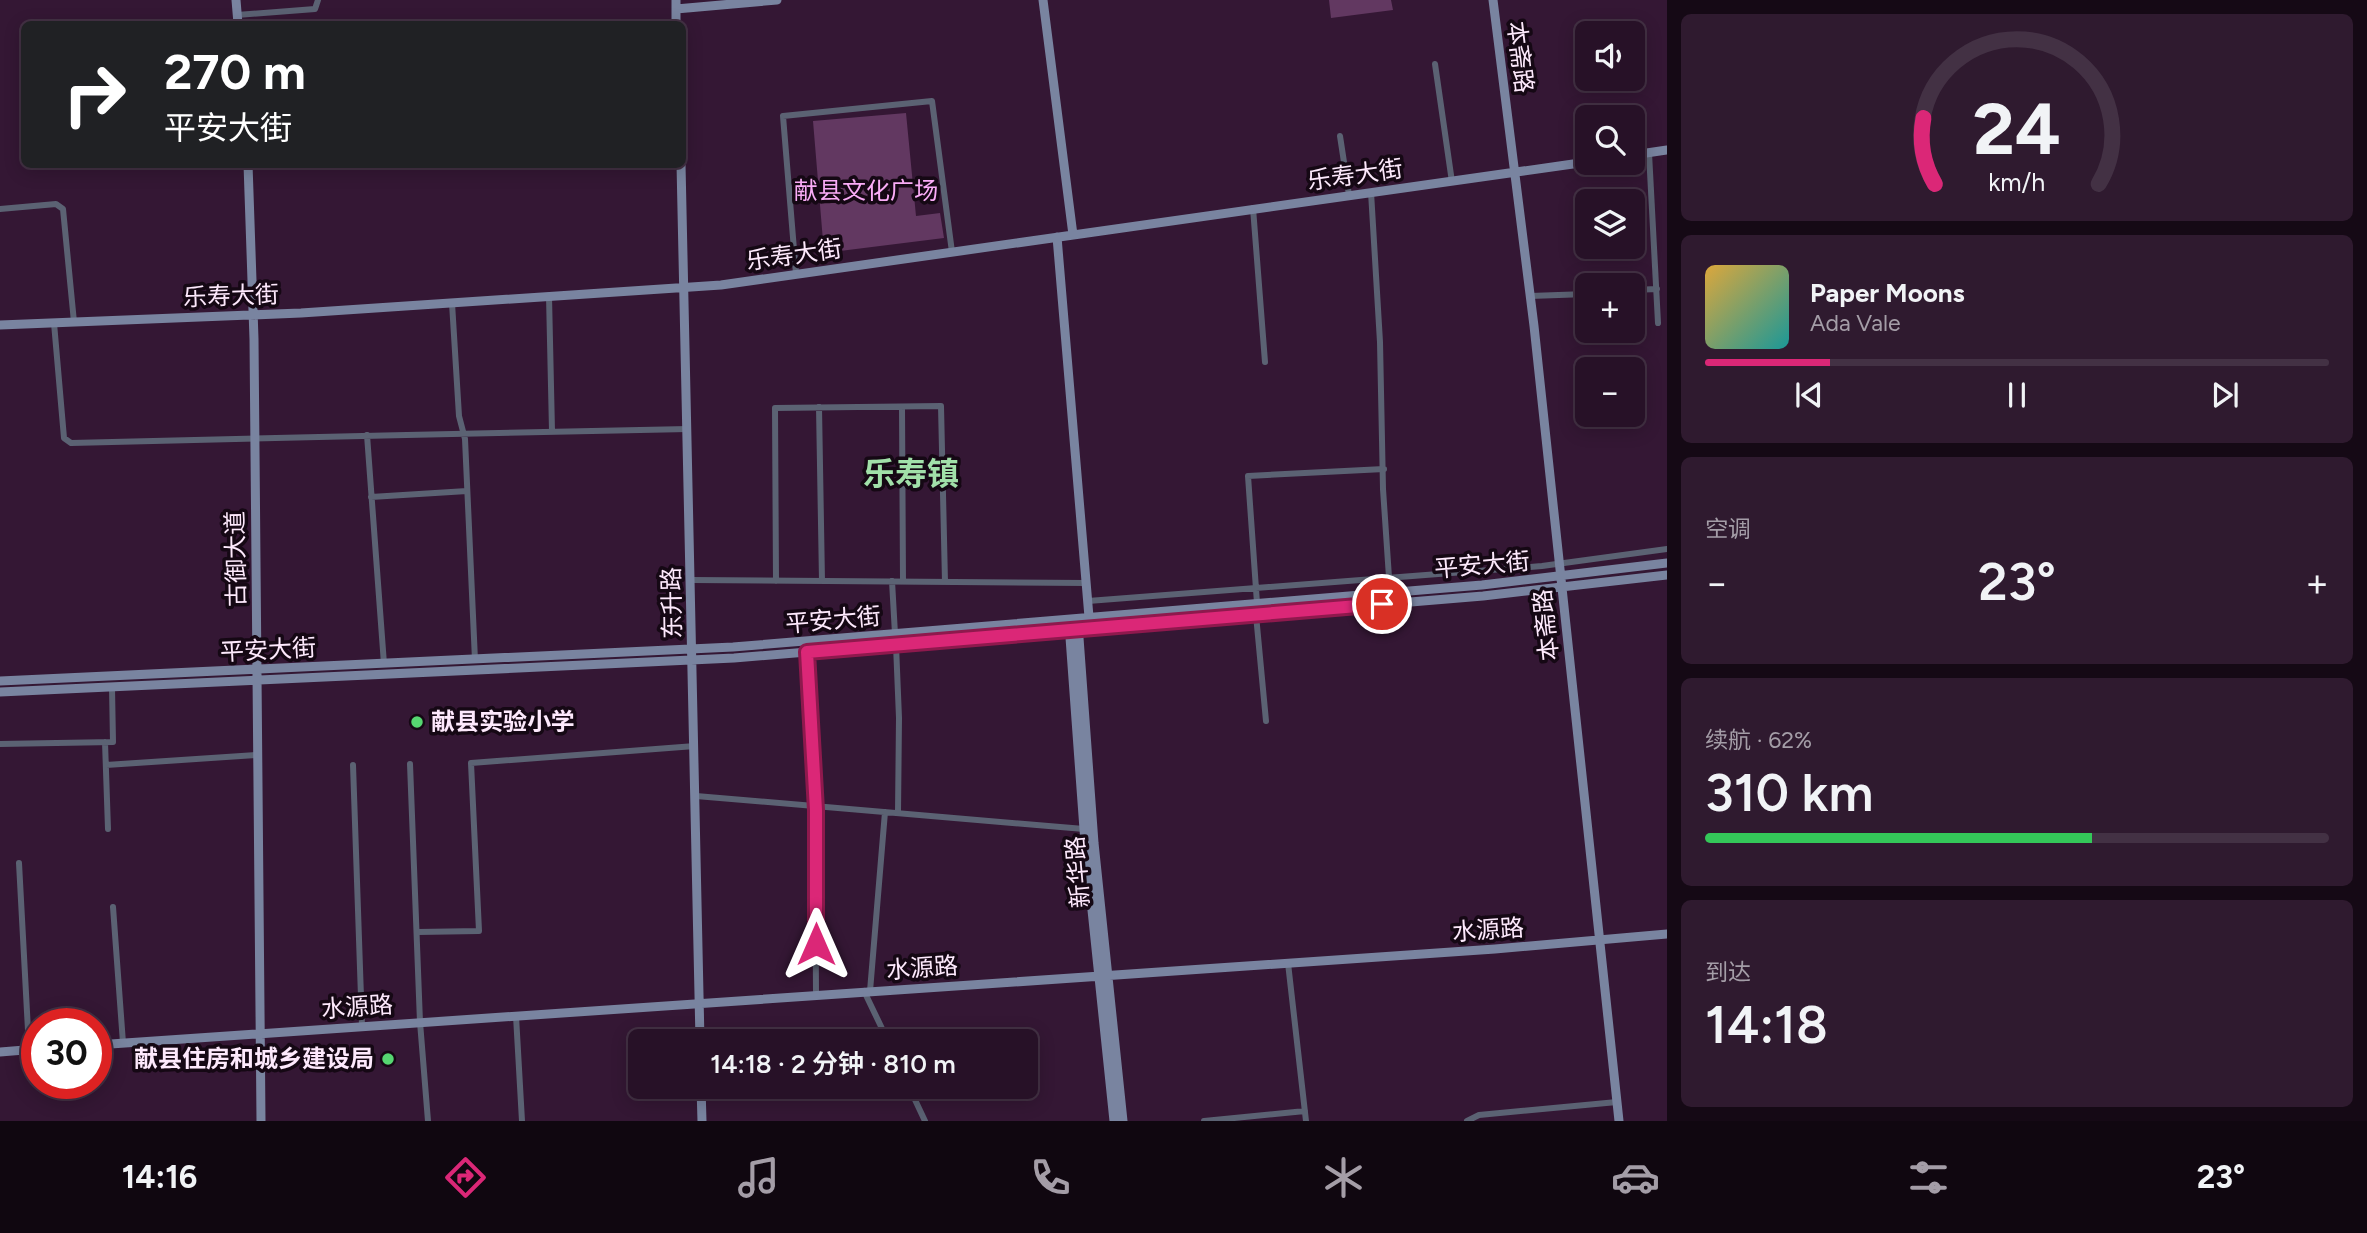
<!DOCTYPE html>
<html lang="zh">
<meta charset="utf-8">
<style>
:root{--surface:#271127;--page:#2f1a2f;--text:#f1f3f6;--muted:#a49da7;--line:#433144;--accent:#db2777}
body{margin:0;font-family:Figtree,"Noto Sans SC",sans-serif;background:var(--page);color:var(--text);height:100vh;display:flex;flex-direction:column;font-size:26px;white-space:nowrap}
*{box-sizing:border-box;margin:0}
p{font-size:23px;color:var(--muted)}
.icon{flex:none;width:38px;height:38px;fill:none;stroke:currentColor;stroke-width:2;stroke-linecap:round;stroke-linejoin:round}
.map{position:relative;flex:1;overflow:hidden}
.sheet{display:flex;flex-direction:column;gap:14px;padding:14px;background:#150915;width:700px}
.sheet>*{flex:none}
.top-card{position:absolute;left:21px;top:21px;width:665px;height:147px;border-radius:10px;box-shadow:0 4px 18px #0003,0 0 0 2px var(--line);background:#202124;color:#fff;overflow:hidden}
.controls{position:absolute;left:1575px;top:21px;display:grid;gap:14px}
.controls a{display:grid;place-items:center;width:70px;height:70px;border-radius:10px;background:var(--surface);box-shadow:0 4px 18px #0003,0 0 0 2px var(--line);font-size:35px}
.speed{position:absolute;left:21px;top:1008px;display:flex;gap:14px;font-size:35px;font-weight:700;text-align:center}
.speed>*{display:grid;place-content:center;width:91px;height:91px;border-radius:50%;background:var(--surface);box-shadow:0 4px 18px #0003,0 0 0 2px var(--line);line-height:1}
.speed .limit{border:10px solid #d22;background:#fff;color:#111}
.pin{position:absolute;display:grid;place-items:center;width:60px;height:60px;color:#fff;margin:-30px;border:4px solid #fff;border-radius:50%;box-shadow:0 2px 7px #0007}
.me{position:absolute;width:77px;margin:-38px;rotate:0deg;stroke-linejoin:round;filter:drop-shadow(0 0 5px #0008)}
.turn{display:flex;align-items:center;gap:24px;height:147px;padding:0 28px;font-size:32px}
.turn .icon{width:91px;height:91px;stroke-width:2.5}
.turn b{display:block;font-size:49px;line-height:60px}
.big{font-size:52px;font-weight:600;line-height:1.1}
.sheet .widget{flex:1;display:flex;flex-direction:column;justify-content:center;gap:10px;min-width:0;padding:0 24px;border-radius:10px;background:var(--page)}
.sheet .dial{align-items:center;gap:0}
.dial svg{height:182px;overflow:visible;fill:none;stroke:var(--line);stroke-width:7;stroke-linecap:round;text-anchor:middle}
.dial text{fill:var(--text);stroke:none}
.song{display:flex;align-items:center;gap:21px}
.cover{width:84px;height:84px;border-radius:10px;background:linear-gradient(135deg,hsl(40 70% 55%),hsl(180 70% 35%))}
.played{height:7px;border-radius:4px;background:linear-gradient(90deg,var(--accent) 20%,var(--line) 20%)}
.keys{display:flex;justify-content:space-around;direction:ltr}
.heat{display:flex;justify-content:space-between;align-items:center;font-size:38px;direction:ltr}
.charge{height:10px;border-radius:5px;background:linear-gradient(90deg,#34c759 62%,var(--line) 0)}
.trip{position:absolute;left:628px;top:1029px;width:410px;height:70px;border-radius:10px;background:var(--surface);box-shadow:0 4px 18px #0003,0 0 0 2px var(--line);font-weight:600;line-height:70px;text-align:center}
.menu{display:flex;height:112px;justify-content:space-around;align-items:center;background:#100710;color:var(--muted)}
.menu .icon{width:49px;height:49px}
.menu .current{color:var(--accent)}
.menu b{font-size:32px;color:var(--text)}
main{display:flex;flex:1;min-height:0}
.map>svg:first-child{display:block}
.green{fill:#623861}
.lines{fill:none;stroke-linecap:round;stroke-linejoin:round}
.street{stroke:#5b6273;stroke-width:6}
.secondary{stroke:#7984a0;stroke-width:9}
.route-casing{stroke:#8e194d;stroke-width:18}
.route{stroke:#db2777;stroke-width:12}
.poi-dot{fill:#56d671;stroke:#150814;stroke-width:2.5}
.labels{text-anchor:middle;stroke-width:7;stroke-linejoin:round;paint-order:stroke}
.street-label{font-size:24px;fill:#fde9fc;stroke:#150814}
.park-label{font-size:24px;fill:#faacf7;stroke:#150814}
.poi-label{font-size:24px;font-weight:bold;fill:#fde9fc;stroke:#150814;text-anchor:start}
.district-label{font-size:32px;font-weight:bold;fill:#a1e0a9;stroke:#150814}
</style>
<main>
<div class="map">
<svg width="1667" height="1121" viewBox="0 0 1667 1121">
<rect width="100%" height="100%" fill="#341734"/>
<path class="green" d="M 1329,0 L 1391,0 L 1393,10 L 1331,18 Z
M 906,113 L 916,216 L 940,213 L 944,238 L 824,253 L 813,121 Z"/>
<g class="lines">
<path class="street" d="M 237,15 L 315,9 L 318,0
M 1435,64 L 1452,182
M 1340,136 L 1349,195
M 1649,153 L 1658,323
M 1371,192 L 1380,342 L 1383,489 L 1390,592
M 1253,208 L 1265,362
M 0,209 L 56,204 L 63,209 L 74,322
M 796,274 L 783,116 L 932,101 L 952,252
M 1633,290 L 1657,289
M 549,296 L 552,431
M 1530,296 L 1587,294
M 452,303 L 459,416 L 465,439 L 475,660
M 54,323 L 64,438 L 71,443 C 277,439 482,432 688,429
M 819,407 L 822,581
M 902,407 L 903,581
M 367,435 L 384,664
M 371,497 L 467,491
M 691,580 L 1086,583
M 776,581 L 775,408 L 941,406 L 945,582
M 892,581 L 895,634
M 1088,601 L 1542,566 L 1667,549
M 1257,603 L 1248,476 L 1384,469
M 1256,615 L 1266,721
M 896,645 L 899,718 L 898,813
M 807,652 L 815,810 L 816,995
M 105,742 L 108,829
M 0,744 L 113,742 L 112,688
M 410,764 L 420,1022 L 428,1121
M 106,765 L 257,755
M 353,765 L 362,1026
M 696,796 L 1084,829
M 19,863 L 29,1049
M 113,907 L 123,1043
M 418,932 L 479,931 L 471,763 L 695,746
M 1288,963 L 1306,1121
M 864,991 L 888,1041
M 870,991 L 885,812
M 516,1016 L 522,1121
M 909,1087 L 925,1121
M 1204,1121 L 1305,1111
M 1467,1121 L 1479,1115 L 1617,1102"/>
<path class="secondary" d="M 236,0 L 238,24
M 676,0 L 676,24
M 1043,0 L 1073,235
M 1493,0 L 1534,326 L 1619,1121
M 676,9 L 777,0
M 1633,155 L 1667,150
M 248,164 L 254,339 L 261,1121
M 681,164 L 700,1041
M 1057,237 L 1089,617
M 0,325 L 301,313 L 721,285 L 1587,162
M 1069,624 L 1085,843 L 1114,1121
M 1078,624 L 1094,843 L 1123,1121
M 0,681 L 733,647 L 1482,585 L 1667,563
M 0,692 L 734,658 L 1483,596 L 1667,575
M 96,1045 L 1495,949 L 1667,934
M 0,1052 L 37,1049
M 701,1087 L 702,1121"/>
</g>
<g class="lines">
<g class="route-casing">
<path id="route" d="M 816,944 L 816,810 L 807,652 L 1382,604"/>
</g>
<use href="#route" class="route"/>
</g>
<g class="poi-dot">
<circle cx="417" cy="722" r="7"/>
<circle cx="388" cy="1059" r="7"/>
</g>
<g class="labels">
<g class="street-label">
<text transform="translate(1520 57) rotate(83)" y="8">本斋路</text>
<text transform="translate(1355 175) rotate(-8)" y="8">乐寿大街</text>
<text transform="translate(794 255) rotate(-8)" y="8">乐寿大街</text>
<text transform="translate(231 296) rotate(-2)" y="8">乐寿大街</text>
<text transform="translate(236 559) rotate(-91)" y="8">古御大道</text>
<text transform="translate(1482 565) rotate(-5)" y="8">平安大街</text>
<text transform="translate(672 603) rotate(-91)" y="8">东升路</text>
<text transform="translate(833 620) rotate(-5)" y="8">平安大街</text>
<text transform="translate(1546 625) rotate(-96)" y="8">本斋路</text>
<text transform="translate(268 650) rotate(-3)" y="8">平安大街</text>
<text transform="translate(1078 872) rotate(-95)" y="8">新华路</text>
<text transform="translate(1488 930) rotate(-4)" y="8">水源路</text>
<text transform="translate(922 968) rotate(-4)" y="8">水源路</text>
<text transform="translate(357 1007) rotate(-4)" y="8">水源路</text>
</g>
<g class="park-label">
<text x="866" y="199">献县文化广场</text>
</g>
<g class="poi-label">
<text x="431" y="730">献县实验小学</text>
<text x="374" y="1067" text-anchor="end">献县住房和城乡建设局</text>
</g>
<g class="district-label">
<text x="911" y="485">乐寿镇</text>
</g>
</g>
</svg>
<div class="controls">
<a><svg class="icon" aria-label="sound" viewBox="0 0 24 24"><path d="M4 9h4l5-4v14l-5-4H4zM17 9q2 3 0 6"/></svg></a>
<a><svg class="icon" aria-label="search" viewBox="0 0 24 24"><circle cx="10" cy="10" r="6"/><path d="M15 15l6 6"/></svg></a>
<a><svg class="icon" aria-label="layers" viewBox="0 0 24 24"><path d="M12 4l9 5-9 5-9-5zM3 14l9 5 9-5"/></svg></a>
<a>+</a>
<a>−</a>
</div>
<div class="speed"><div class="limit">30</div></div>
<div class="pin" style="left:1382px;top:604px;background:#d93025"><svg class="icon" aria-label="arrive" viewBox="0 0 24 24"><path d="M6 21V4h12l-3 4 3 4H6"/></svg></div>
<svg class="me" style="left:816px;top:944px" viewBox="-20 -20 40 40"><path d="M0-17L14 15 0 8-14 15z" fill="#db2777" stroke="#fff" stroke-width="4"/></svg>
<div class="trip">14:18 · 2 分钟 · 810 m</div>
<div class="top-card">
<div class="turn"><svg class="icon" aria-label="right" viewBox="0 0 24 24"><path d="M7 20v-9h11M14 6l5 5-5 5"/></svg><div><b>270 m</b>平安大街</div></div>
</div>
</div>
<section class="sheet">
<div class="widget dial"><svg viewBox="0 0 100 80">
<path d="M14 69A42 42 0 1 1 86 69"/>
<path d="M14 69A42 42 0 0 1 9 40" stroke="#db2777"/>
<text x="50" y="56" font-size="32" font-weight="700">24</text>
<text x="50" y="72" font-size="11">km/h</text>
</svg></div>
<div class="widget">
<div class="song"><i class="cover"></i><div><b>Paper Moons</b><p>Ada Vale</p></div></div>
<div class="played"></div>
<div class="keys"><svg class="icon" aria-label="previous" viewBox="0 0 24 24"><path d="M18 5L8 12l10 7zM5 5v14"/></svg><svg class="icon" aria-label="pause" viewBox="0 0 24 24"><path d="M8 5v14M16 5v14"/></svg><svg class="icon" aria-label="next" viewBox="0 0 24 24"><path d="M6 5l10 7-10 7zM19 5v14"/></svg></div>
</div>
<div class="widget"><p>空调</p>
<div class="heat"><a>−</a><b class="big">23°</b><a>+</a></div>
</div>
<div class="widget"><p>续航 · 62%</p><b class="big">310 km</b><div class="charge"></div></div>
<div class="widget"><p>到达</p><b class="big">14:18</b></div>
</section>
</main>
<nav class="menu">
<b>14:16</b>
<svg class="icon current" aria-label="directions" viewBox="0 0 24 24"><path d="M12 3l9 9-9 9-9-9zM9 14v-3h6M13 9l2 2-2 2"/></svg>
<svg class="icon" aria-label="music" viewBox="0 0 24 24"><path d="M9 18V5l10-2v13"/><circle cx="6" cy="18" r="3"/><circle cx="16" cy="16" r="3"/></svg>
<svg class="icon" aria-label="phone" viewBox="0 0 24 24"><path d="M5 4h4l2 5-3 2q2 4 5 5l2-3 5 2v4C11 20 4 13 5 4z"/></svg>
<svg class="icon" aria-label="climate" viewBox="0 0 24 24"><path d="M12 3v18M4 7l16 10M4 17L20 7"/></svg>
<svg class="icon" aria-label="car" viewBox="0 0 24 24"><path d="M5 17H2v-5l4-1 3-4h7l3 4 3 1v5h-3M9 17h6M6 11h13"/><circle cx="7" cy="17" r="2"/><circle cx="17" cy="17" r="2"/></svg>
<svg class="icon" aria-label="filters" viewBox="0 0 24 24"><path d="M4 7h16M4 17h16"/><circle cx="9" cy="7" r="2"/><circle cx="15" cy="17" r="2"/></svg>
<b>23°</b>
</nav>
